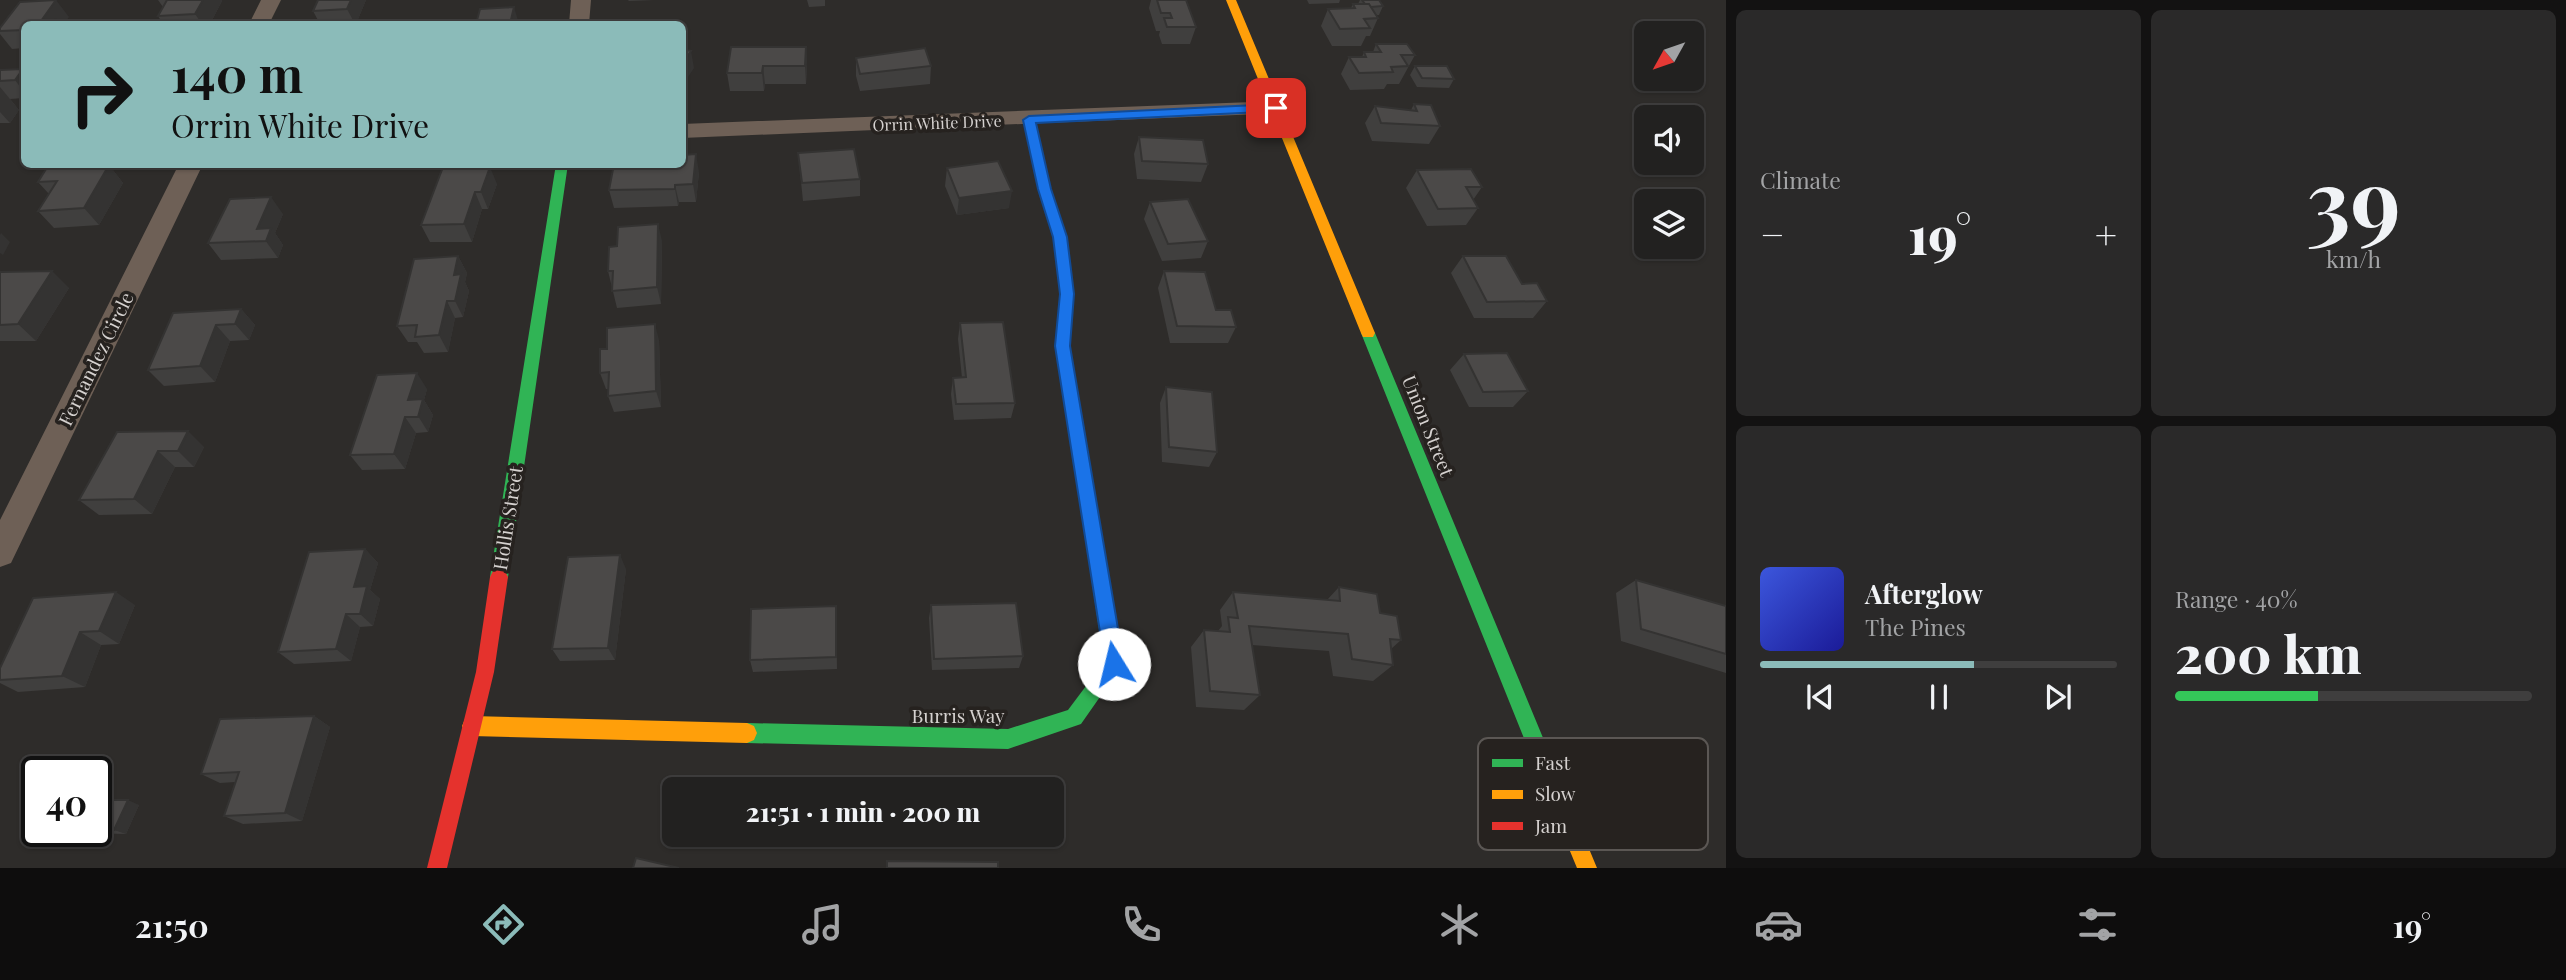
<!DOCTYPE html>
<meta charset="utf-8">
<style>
:root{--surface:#222120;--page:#2a2929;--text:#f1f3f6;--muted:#a2a3a5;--line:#3f3e3e;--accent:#8bbbb9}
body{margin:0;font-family:"Playfair Display",serif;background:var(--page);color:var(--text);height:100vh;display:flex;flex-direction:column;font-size:26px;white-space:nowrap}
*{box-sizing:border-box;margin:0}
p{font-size:23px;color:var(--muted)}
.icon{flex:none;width:38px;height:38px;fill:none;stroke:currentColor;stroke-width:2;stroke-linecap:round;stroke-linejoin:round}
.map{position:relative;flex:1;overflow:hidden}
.details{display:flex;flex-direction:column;gap:10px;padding:10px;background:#131212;width:840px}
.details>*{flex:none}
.banner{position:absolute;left:21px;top:21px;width:665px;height:147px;border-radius:10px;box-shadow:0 2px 5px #0004,0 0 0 2px var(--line);background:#8bbbb9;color:#111;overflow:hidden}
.needle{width:46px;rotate:230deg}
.fabs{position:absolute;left:1634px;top:21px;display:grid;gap:14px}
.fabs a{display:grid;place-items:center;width:70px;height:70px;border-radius:10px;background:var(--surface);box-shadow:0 2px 5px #0004,0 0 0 2px var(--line);font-size:35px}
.speed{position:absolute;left:21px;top:756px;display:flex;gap:14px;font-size:35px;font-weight:700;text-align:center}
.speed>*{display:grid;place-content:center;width:91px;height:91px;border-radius:50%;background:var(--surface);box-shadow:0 2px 5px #0004,0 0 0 2px var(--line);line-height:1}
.speed .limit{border:4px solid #111;border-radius:10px;background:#fff;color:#111}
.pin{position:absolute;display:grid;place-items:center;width:60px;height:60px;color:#fff;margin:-30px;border-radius:14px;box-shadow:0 4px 10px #0006}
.me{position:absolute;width:77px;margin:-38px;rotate:351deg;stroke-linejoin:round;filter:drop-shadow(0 0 5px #0008)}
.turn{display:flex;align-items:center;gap:24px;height:147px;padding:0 35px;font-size:32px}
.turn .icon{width:91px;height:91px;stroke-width:2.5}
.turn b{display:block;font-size:49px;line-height:60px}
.big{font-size:52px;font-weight:800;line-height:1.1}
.details .tile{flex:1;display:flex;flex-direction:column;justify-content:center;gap:10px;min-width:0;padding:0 24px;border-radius:10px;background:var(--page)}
.details .dial{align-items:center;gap:0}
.dial b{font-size:91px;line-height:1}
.song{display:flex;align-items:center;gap:21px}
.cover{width:84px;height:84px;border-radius:10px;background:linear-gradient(135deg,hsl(230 70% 55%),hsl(240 70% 35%))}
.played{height:7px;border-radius:4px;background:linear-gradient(90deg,var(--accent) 60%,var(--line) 60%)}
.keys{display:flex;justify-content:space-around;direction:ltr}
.heat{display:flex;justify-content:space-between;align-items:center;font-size:38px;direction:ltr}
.charge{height:10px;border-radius:5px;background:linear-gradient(90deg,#34c759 40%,var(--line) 0)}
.details .tiles{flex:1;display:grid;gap:10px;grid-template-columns:repeat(2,1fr)}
.trip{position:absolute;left:662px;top:777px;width:402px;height:70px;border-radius:10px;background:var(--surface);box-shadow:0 2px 5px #0004,0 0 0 2px var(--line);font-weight:800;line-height:70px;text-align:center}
.menu{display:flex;height:112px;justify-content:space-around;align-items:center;background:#0e0d0d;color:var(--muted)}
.menu .icon{width:49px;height:49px}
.menu .on{color:var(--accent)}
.menu b{font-size:32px;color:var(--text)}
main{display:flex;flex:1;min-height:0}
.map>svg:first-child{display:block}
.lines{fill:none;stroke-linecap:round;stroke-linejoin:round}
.street{fill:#6e6056;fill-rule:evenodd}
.fast{fill:#30b455;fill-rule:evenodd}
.slow{fill:#ff9f0a;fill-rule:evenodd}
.jam{fill:#e5322d;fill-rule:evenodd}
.wall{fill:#403f3e}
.shaded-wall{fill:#343332}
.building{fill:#4b4948;stroke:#343332;stroke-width:2}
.route{fill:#1a73e8;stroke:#114b97;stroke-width:2}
.labels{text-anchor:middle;stroke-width:7;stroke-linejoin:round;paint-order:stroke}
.far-street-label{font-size:16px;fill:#d5d1cf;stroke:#26221f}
.street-label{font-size:19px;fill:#d5d1cf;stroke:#26221f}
.key{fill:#26221f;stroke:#5b5754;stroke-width:2}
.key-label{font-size:19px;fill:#d5d1cf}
</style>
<main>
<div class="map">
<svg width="1726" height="868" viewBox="0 0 1726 868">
<rect width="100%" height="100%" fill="#2e2c2a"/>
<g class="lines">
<path class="street" d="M 261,0 L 281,0 L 269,24 L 249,24 Z
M 571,0 L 591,0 L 589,24 L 569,24 Z
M 1276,101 L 1284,103 L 1287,108 L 1284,113 L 682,138 L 682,124 Z
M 179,164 L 203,164 L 11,563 L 0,567 L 0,520 Z"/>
<path class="fast" d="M 556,164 L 568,164 L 508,577 L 505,583 L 499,585 L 493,583 L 490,577 Z
M 1368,327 L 1375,333 L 1563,786 L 1560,793 L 1553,796 L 1546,793 L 1361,333 Z
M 1076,420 L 1082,421 L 1084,426 L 1123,664 L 1081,724 L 1008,749 L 747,743 L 740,740 L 737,733 L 740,726 L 747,723 L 1008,729 L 1068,710 L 1104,662 L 1068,426 L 1070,421 Z"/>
<path class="slow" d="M 1226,0 L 1236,0 L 1375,333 L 1373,337 L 1363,337 L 1361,333 Z
M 472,716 L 747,723 L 754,726 L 757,733 L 754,740 L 747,743 L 472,736 L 465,733 L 462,726 L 465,719 Z
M 1553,776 L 1560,779 L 1597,868 L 1577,868 L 1543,786 L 1546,779 Z"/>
<path class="jam" d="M 1029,116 L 1035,120 L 1050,189 L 1067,237 L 1074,294 L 1070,346 L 1084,426 L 1082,431 L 1070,431 L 1068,426 L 1056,346 L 1060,294 L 1053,237 L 1038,189 L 1023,120 Z
M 499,569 L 505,571 L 508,577 L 494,672 L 447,868 L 427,868 L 476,672 L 490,577 L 493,571 Z"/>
</g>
<path class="wall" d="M 158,0 L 221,0 L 222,1 L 210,24 L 163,24 L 158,16 L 163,7 Z
M 318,0 L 366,0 L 356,24 L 320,24 L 313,11 Z
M 628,0 L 654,0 L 629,1 Z
M 807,0 L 825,0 L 825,6 L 809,7 Z
M 1151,0 L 1186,0 L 1196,27 L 1190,44 L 1162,44 L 1159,35 L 1160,31 L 1156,31 L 1149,8 Z
M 1307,0 L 1340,0 L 1339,3 L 1309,4 Z
M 1360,0 L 1379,0 L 1383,6 L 1379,15 L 1376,15 L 1378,18 L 1370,36 L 1366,36 L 1361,46 L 1332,46 L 1321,26 L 1328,9 L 1351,8 L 1353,4 L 1358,4 Z
M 69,17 L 24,24 L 24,48 L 12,49 L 0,34 L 0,28 Z
M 1376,44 L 1415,55 L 1399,84 L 1387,84 L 1384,89 L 1350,90 L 1341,74 L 1349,57 L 1362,57 L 1364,52 L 1373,52 Z
M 806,47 L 807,65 L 806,84 L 765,84 L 764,91 L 730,91 L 727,73 Z
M 856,58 L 931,66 L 930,84 L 860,91 L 856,76 Z
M 1415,66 L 1454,79 L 1449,88 L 1417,87 L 1410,75 Z
M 23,69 L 24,70 L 24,98 L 10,99 L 19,110 L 10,123 L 0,123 L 0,70 Z
M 1414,104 L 1440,126 L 1429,144 L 1372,141 L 1365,123 L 1375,106 L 1411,110 Z
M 1139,137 L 1208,164 L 1201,182 L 1137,179 L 1134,154 Z
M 798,153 L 860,179 L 860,196 L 803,201 Z
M 262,164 L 287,164 L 263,166 Z
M 109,165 L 123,183 L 99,225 L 54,228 L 38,211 L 49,194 L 38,182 Z
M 443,167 L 497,184 L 488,209 L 482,209 L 472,242 L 430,242 L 421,225 Z
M 947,168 L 1009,208 L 957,215 L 945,186 Z
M 1417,170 L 1482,187 L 1473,200 L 1478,208 L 1466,225 L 1427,226 L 1406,188 Z
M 699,172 L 696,202 L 679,202 L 678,206 L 614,208 L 609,190 Z
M 1150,202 L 1208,241 L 1201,258 L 1162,261 L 1144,219 Z
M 283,214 L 275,233 L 283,245 L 278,258 L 221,260 L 208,243 Z
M 662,241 L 661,304 L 617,308 L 608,271 L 617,246 Z
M 458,256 L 467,273 L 465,282 L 469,291 L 463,317 L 455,318 L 448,352 L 424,353 L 417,342 L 408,342 L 397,326 Z
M 1463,256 L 1547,301 L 1533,318 L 1474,318 L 1451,273 Z
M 1164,271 L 1216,310 L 1236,327 L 1228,343 L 1170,343 L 1158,288 Z
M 0,272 L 69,288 L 36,341 L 0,341 Z
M 241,309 L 255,325 L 249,340 L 230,341 L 215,382 L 164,386 L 148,370 Z
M 960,323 L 1015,403 L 1011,418 L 954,420 L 951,394 L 953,378 L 962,378 L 958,339 Z
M 659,340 L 661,407 L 614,412 L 608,396 L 609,389 L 606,389 L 600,373 Z
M 1464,354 L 1528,391 L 1513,407 L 1469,407 L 1450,370 Z
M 1166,387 L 1217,452 L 1209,467 L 1162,462 L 1160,403 Z
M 427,389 L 424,400 L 433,415 L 428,432 L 416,433 L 405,469 L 362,470 L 350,455 Z
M 117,432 L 204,447 L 194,467 L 175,467 L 152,514 L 99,515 L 79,500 Z
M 365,549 L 378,563 L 370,590 L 380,599 L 373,626 L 360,627 L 351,661 L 294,664 L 278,652 Z
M 626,569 L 615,660 L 560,661 L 552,649 Z
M 1636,580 L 1726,606 L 1726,673 L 1621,641 L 1616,593 Z
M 1339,587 L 1380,613 L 1401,640 L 1391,649 L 1393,665 L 1373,681 L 1333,676 L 1329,651 L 1252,645 L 1260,695 L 1244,710 L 1196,707 L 1191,647 L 1204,630 L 1218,631 L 1222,626 L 1220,610 L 1233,592 L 1327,600 Z
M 135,605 L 119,644 L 101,645 L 85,687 L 18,692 L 0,683 L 0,668 Z
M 931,605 L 1023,656 L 1019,668 L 932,670 L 929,618 Z
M 836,606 L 837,669 L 753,672 L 750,660 Z
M 314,716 L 330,727 L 302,821 L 243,824 L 224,816 L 235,782 L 220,783 L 201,774 Z
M 96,800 L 139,805 L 126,834 L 84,833 L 78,831 L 96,831 Z"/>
<path class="shaded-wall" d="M 56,0 L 69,17 L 64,24 L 44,24 L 41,21 Z
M 203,0 L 221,0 L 222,1 L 210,24 L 202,24 L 195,14 Z
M 351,0 L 366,0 L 356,24 L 355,24 L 347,9 Z
M 514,7 L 519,24 L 510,24 Z
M 806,47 L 807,65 L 806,84 L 805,66 Z
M 691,51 L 694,68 L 682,86 L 682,64 Z
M 763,66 L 765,84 L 764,91 L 762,73 Z
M 23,69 L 24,70 L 24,92 L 15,80 Z
M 0,87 L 19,110 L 10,123 L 0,112 Z
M 696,154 L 699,172 L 696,202 L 693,184 Z
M 109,165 L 123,183 L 99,225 L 84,208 Z
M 490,167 L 497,184 L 488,209 L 481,192 Z
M 675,185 L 679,202 L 678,206 L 675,189 Z
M 1012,191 L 1009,208 L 957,215 L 959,198 Z
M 475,192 L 482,209 L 472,242 L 464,224 Z
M 271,197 L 283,214 L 275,233 L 283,245 L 278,258 L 257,229 Z
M 658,224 L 662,241 L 661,304 L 657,287 Z
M 1,233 L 10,242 L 3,255 L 0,253 L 0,235 Z
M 458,256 L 467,273 L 465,282 L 469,291 L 463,317 L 455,301 L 454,275 Z
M 52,271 L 69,288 L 36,341 L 18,324 Z
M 447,301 L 455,318 L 448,352 L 439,335 Z
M 241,309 L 255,325 L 249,340 L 235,324 Z
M 655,324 L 659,340 L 661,407 L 656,391 Z
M 216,325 L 230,341 L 215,382 L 200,366 Z
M 417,373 L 427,389 L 424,400 L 433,415 L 428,432 L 408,400 Z
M 405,417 L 416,433 L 405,469 L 394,454 Z
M 188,431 L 204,447 L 194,467 L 178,451 Z
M 158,451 L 175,467 L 152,514 L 134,499 Z
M 365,549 L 378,563 L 370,590 L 380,599 L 373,626 L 360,614 L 354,587 Z
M 620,555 L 626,569 L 615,660 L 608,648 Z
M 116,592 L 135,605 L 119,644 L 99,631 Z
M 346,614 L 360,627 L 351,661 L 336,649 Z
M 80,632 L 101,645 L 85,687 L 62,676 Z
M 314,716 L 330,727 L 302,821 L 285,813 Z
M 128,800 L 139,805 L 126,834 L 114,830 Z"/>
<path class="building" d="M 56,0 L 41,21 L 55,20 L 52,24 L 24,24 L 24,30 L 0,31 L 0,28 L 20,2 Z
M 167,0 L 203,0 L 195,14 L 158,16 Z
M 318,0 L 351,0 L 347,9 L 313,11 Z
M 1157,0 L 1186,0 L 1196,27 L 1167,27 L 1164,18 L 1172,18 L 1170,13 L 1161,13 Z
M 1362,0 L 1379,0 L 1383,6 L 1371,7 L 1369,4 L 1365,4 Z
M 1353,4 L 1369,4 L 1378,18 L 1364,19 L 1370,28 L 1340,29 L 1328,9 L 1355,8 Z
M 514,7 L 510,24 L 476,24 L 480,9 Z
M 1376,44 L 1407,44 L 1415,55 L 1401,55 L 1408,66 L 1391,67 L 1393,72 L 1359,73 L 1349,57 L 1366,57 L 1364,52 L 1381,52 Z
M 731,47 L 806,47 L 805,66 L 763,66 L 762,73 L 727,73 Z
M 925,48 L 931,66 L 860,74 L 856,58 Z
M 682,49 L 691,51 L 682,64 Z
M 1415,66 L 1447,66 L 1454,79 L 1422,78 Z
M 23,69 L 15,80 L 0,81 L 0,70 Z
M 1414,104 L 1431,105 L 1440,126 L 1381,123 L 1375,106 L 1417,111 Z
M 1139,137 L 1203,140 L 1208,164 L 1142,161 Z
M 854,149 L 860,179 L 802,183 L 798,153 Z
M 696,154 L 693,184 L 675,185 L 675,189 L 609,190 L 614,164 L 682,164 L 682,155 Z
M 998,161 L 1012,191 L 959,198 L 947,168 Z
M 109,165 L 84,208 L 38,211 L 57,181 L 38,182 L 46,169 Z
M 443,167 L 490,167 L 481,192 L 475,192 L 464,224 L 421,225 Z
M 1471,169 L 1482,187 L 1466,187 L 1478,208 L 1438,209 L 1417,170 Z
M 271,197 L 257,229 L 271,228 L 266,241 L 208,243 L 230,199 Z
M 1188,199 L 1208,241 L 1168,244 L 1150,202 Z
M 658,224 L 657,287 L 612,291 L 613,271 L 608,271 L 609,247 L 617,246 L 618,227 Z
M 458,256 L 454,275 L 461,274 L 455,301 L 447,301 L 439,335 L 415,337 L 417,325 L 397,326 L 414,259 Z
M 1463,256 L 1506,256 L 1522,284 L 1537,283 L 1547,301 L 1487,302 Z
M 52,271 L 18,324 L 0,325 L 0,272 Z
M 1164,271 L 1205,272 L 1216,310 L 1231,310 L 1236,327 L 1177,326 Z
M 241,309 L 235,324 L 216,325 L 200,366 L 148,370 L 173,313 Z
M 1003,322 L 1015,403 L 956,404 L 953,378 L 966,377 L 960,323 Z
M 655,324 L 656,391 L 608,396 L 609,372 L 600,373 L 600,349 L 607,349 L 607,328 Z
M 1507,353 L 1528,391 L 1483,392 L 1464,354 Z
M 417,373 L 408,400 L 423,399 L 418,417 L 405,417 L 394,454 L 350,455 L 377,375 Z
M 1166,387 L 1212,392 L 1217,452 L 1169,447 Z
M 188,431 L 178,451 L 158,451 L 134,499 L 79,500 L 117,432 Z
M 365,549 L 354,587 L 367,586 L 360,614 L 346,614 L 336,649 L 278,652 L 309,552 Z
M 620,555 L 608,648 L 552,649 L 568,557 Z
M 1636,580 L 1726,606 L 1726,654 L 1641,629 Z
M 1339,587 L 1377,594 L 1380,613 L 1397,616 L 1401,640 L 1390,639 L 1393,665 L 1352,659 L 1348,634 L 1249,626 L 1260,695 L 1210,691 L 1204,630 L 1230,632 L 1228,617 L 1238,618 L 1233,592 L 1340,601 Z
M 116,592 L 99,631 L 80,632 L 62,676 L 0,680 L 0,668 L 33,598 Z
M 1016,603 L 1023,656 L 934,659 L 931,605 Z
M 836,606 L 836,657 L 750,660 L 751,609 Z
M 314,716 L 285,813 L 224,816 L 239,772 L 201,774 L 220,719 Z
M 96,800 L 128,800 L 114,830 L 96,830 Z
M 636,858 L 679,868 L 633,868 Z
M 887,861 L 998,862 L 998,868 L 887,868 Z"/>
<path class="route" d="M 1276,104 L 1280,106 L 1280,111 L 1036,123 L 1051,189 L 1067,237 L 1074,294 L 1070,346 L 1124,664 L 1121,671 L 1114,673 L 1108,671 L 1105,664 L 1055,346 L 1060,294 L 1053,237 L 1038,189 L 1023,120 L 1029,116 Z"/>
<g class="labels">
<g class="far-street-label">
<text transform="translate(937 123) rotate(-2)" y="6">Orrin White Drive</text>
</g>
<g class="street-label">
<text transform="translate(96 359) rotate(-64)" y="7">Fernandez Circle</text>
<text transform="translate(1428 426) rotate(68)" y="7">Union Street</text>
<text transform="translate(508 518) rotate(-81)" y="7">Hollis Street</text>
<text x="958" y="723">Burris Way</text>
</g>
</g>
<rect x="1478" y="738" width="230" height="112" rx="10" class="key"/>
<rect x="1492" y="759" width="31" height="8" fill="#30b455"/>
<rect x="1492" y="790" width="31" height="9" fill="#ff9f0a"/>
<rect x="1492" y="822" width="31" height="8" fill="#e5322d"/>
<g class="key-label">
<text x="1535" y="770">Fast</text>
<text x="1535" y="801">Slow</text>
<text x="1535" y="833">Jam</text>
</g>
</svg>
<div class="fabs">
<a><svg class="needle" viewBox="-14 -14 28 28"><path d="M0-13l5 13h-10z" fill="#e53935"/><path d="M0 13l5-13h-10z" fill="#a2a3a5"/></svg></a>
<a><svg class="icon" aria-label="sound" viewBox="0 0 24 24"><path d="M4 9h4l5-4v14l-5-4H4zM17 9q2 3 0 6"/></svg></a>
<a><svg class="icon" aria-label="layers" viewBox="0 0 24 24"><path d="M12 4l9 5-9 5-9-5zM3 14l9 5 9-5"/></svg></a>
</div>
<div class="speed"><div class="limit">40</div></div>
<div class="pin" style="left:1276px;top:108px;background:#d93025"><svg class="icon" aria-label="arrive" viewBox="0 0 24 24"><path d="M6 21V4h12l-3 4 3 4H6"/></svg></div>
<svg class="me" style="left:1114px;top:664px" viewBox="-20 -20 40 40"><circle r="19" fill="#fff"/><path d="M0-13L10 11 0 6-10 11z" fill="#1a73e8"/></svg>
<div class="trip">21:51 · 1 min · 200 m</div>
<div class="banner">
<div class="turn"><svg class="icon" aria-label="right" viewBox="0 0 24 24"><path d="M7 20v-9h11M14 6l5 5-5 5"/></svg><div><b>140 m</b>Orrin White Drive</div></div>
</div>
</div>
<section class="details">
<div class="tiles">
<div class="tile"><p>Climate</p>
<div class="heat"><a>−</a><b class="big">19°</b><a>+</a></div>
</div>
<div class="tile dial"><b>39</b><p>km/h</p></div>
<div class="tile">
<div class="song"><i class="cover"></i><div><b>Afterglow</b><p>The Pines</p></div></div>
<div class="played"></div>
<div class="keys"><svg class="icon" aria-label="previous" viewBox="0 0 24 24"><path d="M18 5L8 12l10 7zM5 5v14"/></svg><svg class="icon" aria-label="pause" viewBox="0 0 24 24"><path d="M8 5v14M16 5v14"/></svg><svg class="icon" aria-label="next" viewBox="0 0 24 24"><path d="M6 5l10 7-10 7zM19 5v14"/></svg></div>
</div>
<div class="tile"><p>Range · 40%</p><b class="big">200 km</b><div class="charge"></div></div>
</div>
</section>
</main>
<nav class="menu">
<b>21:50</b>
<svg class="icon on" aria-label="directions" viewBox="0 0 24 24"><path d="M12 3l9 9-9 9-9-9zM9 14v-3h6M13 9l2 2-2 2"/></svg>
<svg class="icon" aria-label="music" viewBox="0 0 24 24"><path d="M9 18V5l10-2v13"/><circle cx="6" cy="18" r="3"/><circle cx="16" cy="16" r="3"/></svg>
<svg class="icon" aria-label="phone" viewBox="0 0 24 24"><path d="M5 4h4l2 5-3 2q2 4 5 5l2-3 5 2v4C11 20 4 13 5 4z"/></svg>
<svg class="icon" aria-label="climate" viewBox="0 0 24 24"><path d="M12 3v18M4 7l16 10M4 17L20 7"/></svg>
<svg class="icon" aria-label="car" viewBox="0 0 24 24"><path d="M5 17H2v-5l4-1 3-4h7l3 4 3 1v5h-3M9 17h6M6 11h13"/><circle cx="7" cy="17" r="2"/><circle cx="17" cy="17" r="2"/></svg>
<svg class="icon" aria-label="filters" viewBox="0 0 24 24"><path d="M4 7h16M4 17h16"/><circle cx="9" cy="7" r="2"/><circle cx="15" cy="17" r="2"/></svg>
<b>19°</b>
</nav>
